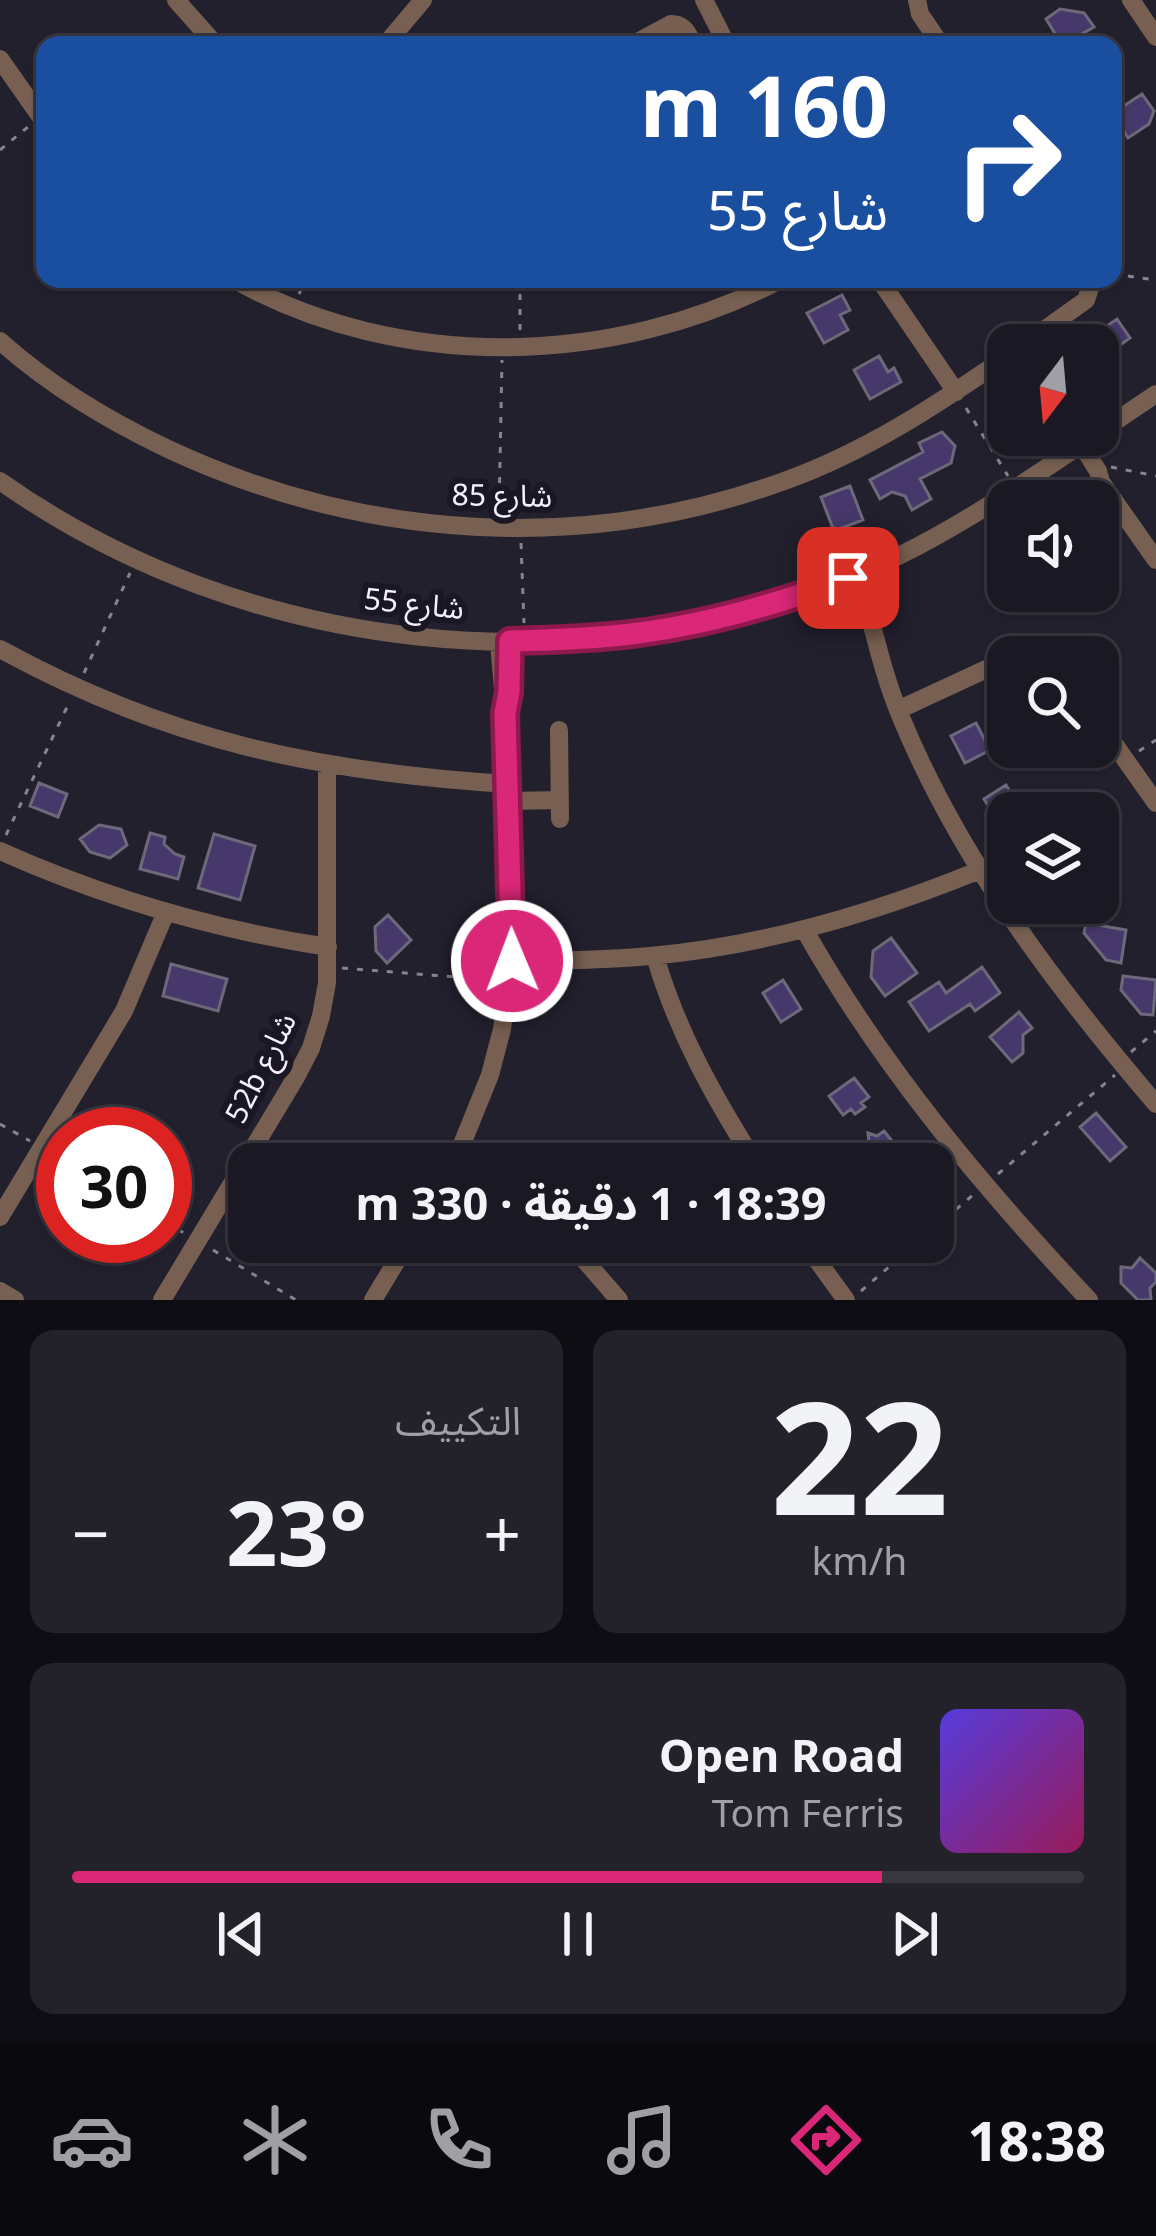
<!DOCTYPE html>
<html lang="ar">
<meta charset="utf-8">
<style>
:root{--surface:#1a1822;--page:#23212a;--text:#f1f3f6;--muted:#9fa0a5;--line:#383740;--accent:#db2777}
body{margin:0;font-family:"Noto Sans","Noto Sans Arabic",sans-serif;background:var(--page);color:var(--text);direction:rtl;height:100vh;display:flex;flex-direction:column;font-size:45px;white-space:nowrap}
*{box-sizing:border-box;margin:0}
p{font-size:39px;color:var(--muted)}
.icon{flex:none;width:66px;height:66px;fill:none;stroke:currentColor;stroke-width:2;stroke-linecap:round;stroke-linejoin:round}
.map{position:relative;height:1300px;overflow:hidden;direction:ltr}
.drawer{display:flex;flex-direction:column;gap:30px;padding:30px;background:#0e0d13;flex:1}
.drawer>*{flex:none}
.hud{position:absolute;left:36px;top:36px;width:1086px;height:252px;border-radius:24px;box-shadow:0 3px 9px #0004,0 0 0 3px var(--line);direction:rtl;background:#1a4fa0;color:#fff;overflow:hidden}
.needle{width:78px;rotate:196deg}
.tools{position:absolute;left:987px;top:324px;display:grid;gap:24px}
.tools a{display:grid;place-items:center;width:132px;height:132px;border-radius:24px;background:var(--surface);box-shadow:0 3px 9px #0004,0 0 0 3px var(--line);font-size:60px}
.speed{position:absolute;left:36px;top:1107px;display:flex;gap:24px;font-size:60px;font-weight:700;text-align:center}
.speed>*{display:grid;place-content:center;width:156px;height:156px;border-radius:50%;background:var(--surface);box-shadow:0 3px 9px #0004,0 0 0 3px var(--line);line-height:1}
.speed .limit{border:18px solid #d22;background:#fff;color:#111}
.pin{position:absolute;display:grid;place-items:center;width:102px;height:102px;color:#fff;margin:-51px;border-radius:24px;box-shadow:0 6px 18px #0006}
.me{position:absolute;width:132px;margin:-66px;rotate:359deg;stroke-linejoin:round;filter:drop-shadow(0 0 9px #0008)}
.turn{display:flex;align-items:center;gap:42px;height:252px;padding:0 36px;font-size:54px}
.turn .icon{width:156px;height:156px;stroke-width:2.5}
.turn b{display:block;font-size:84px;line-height:102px}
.big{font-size:90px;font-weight:700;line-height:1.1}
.drawer .tile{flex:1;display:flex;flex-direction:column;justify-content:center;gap:18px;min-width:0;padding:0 42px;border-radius:24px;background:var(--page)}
.drawer .dial{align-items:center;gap:0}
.dial b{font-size:156px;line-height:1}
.song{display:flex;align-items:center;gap:36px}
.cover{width:144px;height:144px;border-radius:18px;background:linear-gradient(135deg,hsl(250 70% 55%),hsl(330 70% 35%))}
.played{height:12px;border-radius:6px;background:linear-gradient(90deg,var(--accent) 80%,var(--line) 80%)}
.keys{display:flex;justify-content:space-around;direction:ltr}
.heat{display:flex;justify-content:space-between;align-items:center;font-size:66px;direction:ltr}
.drawer .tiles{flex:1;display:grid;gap:30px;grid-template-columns:1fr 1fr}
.tile:last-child{grid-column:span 2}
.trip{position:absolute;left:228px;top:1143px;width:726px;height:120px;border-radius:24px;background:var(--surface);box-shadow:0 3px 9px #0004,0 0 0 3px var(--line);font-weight:700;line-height:120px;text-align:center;direction:rtl}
.tab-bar{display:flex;height:192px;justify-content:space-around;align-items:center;background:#0a0a0e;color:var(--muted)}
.tab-bar .icon{width:84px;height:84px}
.tab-bar .selected{color:var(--accent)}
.tab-bar b{font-size:54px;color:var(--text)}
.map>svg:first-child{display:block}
.building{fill:#46386a;stroke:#6d697a;stroke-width:3}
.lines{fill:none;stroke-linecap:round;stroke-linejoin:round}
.path{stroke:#878490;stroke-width:3;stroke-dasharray:6 9;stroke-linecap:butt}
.minor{stroke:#776051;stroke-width:18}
.route-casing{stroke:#8e194d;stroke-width:30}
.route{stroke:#db2777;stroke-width:21}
.labels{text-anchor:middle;stroke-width:12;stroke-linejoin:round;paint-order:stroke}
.street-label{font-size:30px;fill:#f4f1fc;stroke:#1a1624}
</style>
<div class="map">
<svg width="1156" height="1300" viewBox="0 0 1156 1300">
<rect width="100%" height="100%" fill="#23202e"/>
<path class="building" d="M 1060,9 L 1084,13 L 1094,27 L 1062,45 L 1046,19 Z
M 1142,94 L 1154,111 L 1149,124 L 1128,138 L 1113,113 Z
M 842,295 L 850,310 L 840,315 L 848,330 L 824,343 L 807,313 Z
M 1117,319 L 1130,338 L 1098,361 L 1098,345 L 1079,345 Z
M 879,356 L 888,372 L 894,368 L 901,382 L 870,399 L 854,370 Z
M 942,432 L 955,446 L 951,463 L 920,479 L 931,499 L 912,510 L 905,496 L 892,492 L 880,499 L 870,480 L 923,452 L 919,443 Z
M 850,486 L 863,520 L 834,531 L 821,497 Z
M 976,723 L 990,750 L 965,763 L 951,736 Z
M 39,783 L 67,794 L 58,817 L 30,806 Z
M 1006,785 L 1024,813 L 1008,813 L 1008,819 L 1000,825 L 984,799 Z
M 99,825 L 121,829 L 127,845 L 110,858 L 90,852 L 80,839 Z
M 150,833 L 165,837 L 164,844 L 175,854 L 184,857 L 178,879 L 140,869 Z
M 214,834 L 255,846 L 240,900 L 198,888 Z
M 388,915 L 411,940 L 387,963 L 376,951 L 375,927 Z
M 1086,923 L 1126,930 L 1121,963 L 1106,960 L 1084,933 Z
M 891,938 L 917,973 L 885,996 L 871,977 L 873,951 Z
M 171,964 L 227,979 L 218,1011 L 163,996 Z
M 982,967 L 1000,993 L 975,1011 L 970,1004 L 929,1031 L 909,1002 L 939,982 L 946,993 Z
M 1123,976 L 1156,980 L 1153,1015 L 1141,1014 L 1121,990 Z
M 783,980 L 801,1009 L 781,1022 L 763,993 Z
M 1019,1012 L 1032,1028 L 1023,1035 L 1023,1053 L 1012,1062 L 990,1037 Z
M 854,1078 L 869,1097 L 861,1103 L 865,1107 L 855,1114 L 851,1109 L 843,1115 L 829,1096 Z
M 1096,1113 L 1126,1147 L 1110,1161 L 1080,1127 Z
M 884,1131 L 903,1155 L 896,1160 L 896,1164 L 870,1164 L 859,1150 L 869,1143 L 868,1133 L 877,1136 Z
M 1140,1258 L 1156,1273 L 1156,1282 L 1150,1288 L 1151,1300 L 1138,1300 L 1121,1283 L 1121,1267 L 1132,1268 Z"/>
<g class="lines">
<path class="path" d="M 0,150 L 29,126
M 1113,274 L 1156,280
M 520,279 L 520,331
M 299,294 L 306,279
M 966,408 L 1008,476
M 1111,467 L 1156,476
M 499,513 L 502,360
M 521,543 L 524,623
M 84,673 L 130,573
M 1139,751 L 1156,740
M 6,835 L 69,703
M 342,968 L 493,980
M 1131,1052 L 1156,1031
M 0,1124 L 30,1141
M 53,1156 L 63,1161
M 998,1174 L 1115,1075
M 165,1222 L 184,1233
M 933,1229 L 973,1195
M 213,1250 L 296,1300
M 861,1291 L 918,1242"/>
<path class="minor" d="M 176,0 L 216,45
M 704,0 L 727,45
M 917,0 L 920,14 L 941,45
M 1131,0 L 1156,37
M 385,45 L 423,0
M 632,45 L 671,24 C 685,24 688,34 694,45
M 0,59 L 45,123
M 233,279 C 400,373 615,367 782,279
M 879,279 L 956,392
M 0,341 C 49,385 109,421 168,449 C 363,540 583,555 787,480 C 867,451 938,404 1008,356
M 1023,345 L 1086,300 L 1093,279
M 1098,433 L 1156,394
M 1081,444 L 1098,471 L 1101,482 L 1156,560
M 0,481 C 246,655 582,691 860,574 C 944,538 1020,486 1095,435
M 858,574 C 872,621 881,669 900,715 C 959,859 1055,986 1156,1104
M 0,649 C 168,741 318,772 508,784
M 1011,657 L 1034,650 L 1051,657
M 898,710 L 1008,659
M 1098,721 L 1156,803
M 559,730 L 560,819
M 508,801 L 560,800
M 0,851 C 105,898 215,930 328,947
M 804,929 C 881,1066 981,1185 1089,1300
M 655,956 C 677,1032 714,1097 756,1164
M 511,961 C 558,961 604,960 650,956 C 763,946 875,913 980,870
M 454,1164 L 490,1075 L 502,1029 L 511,961 L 505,713 L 499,642
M 0,1217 L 124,1011 L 166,912
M 569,1242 L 619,1300
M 804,1242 L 846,1300
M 0,1291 L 15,1300
M 162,1300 L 296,1077 L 311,1048 L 321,1016 L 327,983 L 327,766
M 373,1300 L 408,1242"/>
</g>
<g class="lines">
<g class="route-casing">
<path id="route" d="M 512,961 L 505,713 L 509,692 L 510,641 C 551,640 591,639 631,634 C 706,625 778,604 848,578"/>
</g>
<use href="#route" class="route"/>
</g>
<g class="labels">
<g class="street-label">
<text transform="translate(502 496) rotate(1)" y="10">شارع 85</text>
<text transform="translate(414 604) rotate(6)" y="10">شارع 55</text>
<text transform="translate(261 1068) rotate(-63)" y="10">52b شارع</text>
</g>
</g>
</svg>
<div class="tools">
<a><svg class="needle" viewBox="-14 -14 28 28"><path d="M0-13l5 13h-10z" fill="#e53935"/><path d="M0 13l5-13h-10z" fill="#9fa0a5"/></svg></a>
<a><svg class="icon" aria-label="sound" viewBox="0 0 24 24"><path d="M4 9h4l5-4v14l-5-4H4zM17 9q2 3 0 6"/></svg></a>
<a><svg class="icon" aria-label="search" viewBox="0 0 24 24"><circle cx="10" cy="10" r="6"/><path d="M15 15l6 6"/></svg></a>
<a><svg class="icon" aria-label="layers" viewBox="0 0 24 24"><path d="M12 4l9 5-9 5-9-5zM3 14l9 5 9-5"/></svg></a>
</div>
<div class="speed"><div class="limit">30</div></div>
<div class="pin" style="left:848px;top:578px;background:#d93025"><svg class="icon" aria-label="arrive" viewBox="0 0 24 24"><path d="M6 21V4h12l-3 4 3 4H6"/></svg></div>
<svg class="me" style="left:512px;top:961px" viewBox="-20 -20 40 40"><circle r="17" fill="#db2777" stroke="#fff" stroke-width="3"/><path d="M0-11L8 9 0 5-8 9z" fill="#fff"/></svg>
<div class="trip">18:39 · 1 دقيقة · 330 m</div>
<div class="hud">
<div class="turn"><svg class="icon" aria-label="right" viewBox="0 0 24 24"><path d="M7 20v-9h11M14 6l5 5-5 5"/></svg><div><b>160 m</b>شارع 55</div></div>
</div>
</div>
<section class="drawer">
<div class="tiles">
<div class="tile dial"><b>22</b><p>km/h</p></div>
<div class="tile"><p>التكييف</p>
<div class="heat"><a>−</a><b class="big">23°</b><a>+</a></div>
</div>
<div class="tile">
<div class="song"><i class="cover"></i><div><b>Open Road</b><p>Tom Ferris</p></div></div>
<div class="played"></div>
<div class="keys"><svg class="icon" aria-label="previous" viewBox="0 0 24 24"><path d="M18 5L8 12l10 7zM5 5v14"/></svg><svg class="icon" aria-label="pause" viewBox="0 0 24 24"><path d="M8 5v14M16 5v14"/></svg><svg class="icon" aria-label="next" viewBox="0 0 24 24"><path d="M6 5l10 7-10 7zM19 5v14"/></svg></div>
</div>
</div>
</section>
<nav class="tab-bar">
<b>18:38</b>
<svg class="icon selected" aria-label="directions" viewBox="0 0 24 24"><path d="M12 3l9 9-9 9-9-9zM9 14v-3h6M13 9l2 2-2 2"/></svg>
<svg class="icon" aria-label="music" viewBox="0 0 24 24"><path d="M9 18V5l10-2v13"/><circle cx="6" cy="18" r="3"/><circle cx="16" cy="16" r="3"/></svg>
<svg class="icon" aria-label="phone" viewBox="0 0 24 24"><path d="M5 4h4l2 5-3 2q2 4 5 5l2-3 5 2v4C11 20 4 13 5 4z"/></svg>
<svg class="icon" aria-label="climate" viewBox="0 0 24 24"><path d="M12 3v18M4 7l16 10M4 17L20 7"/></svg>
<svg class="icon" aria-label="car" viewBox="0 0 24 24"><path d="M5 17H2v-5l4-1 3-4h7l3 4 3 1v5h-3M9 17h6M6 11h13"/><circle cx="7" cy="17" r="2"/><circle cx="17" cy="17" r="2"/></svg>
</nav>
